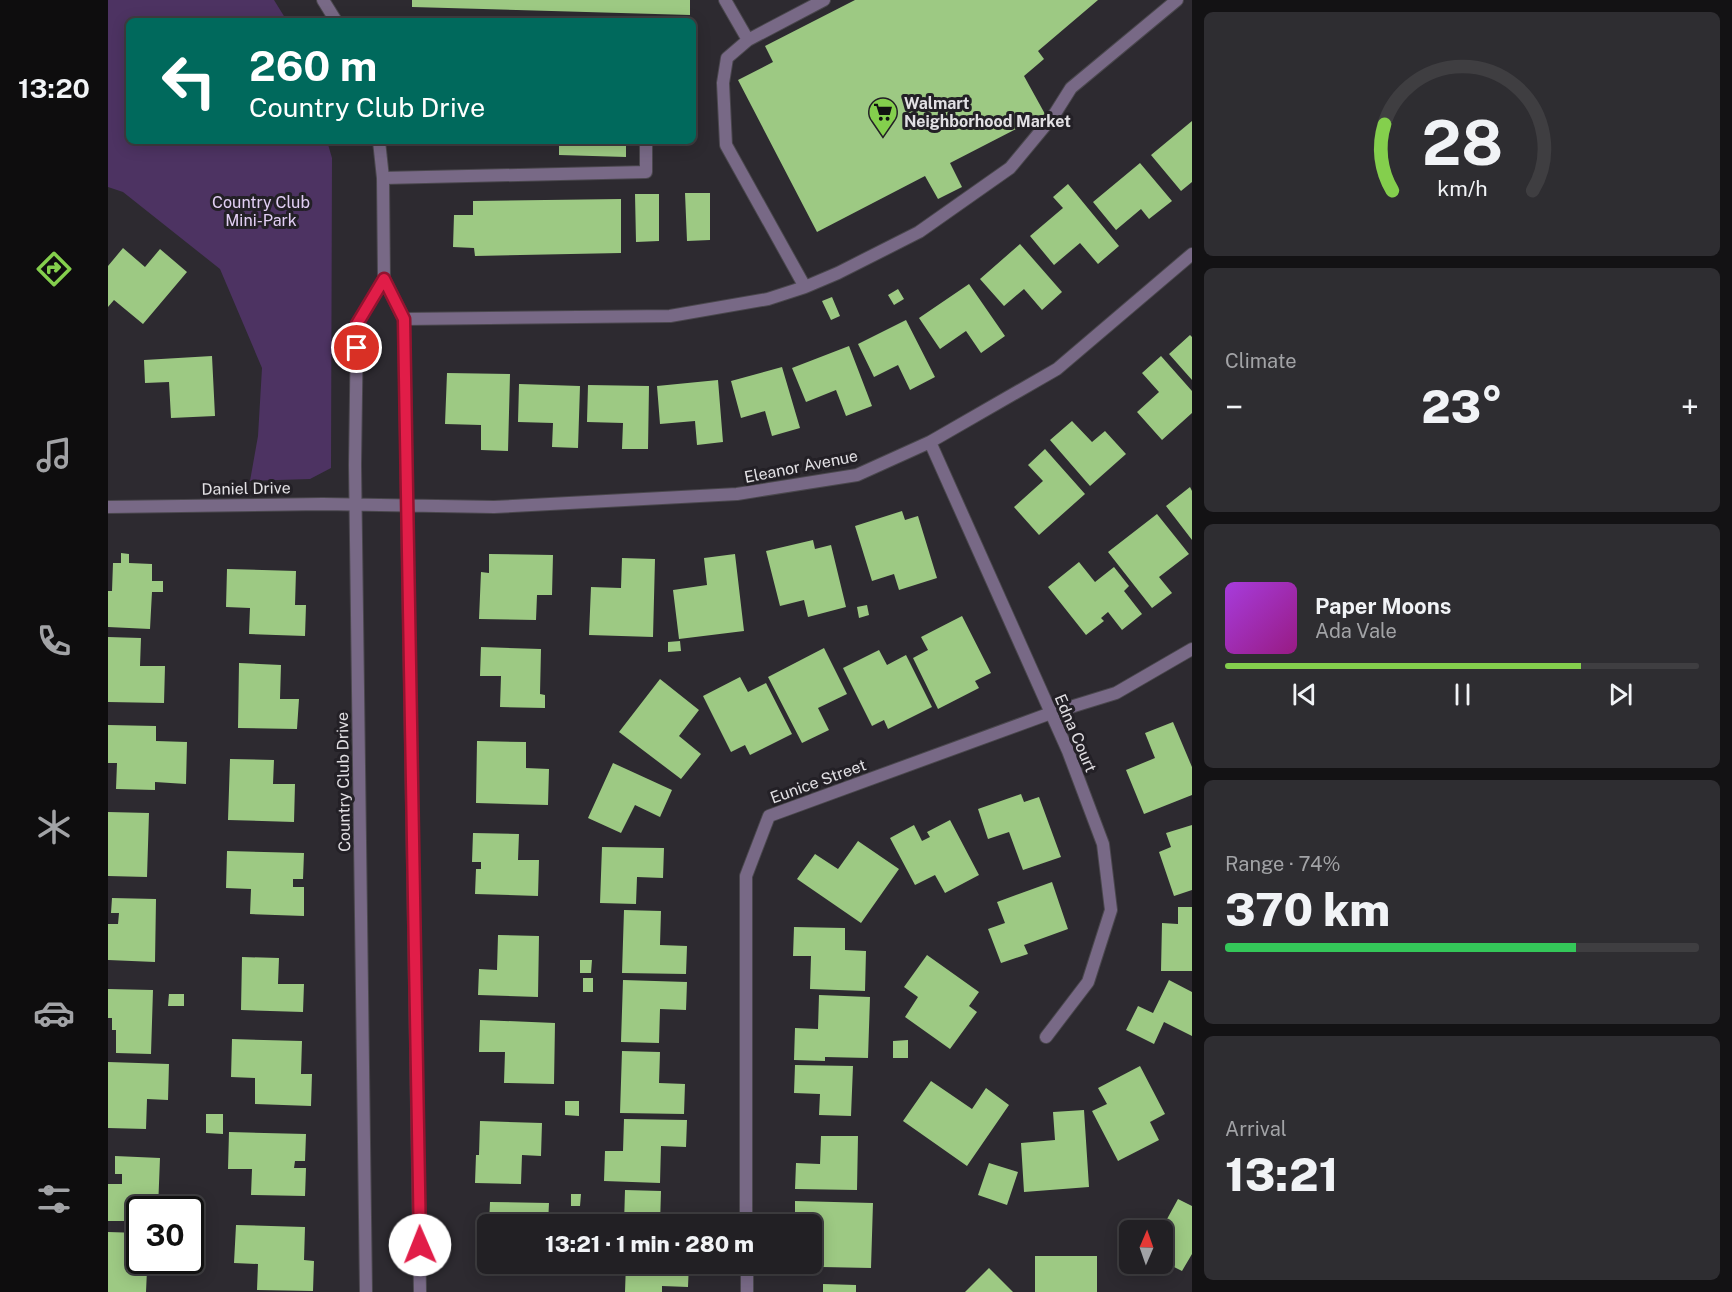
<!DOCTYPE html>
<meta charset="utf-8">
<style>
:root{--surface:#222024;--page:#2e2d31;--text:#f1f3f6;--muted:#a2a3a6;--line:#3f3e41;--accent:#84cf4d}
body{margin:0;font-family:"Public Sans",sans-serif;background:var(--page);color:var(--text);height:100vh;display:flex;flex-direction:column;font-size:22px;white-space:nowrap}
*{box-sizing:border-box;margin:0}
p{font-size:20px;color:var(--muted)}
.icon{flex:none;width:33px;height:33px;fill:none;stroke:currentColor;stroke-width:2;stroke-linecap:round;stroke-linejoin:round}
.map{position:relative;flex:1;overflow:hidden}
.drawer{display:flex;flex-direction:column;gap:12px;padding:12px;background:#131214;width:540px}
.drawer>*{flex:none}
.hud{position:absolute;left:18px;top:18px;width:570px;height:126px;border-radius:9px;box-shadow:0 3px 15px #0003,0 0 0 2px var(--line);background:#00695c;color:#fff;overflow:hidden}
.needle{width:39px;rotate:2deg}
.tools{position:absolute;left:1011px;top:1220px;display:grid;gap:12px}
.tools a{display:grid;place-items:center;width:54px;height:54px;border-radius:9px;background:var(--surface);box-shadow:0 3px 15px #0003,0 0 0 2px var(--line);font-size:30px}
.speed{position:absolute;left:18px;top:1196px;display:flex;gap:12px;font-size:30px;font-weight:700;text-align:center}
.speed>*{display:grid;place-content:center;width:78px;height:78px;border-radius:50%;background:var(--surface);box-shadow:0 3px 15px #0003,0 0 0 2px var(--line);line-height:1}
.speed .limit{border:3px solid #111;border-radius:9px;background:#fff;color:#111}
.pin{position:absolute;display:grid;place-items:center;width:51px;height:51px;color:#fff;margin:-26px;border:3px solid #fff;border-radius:50%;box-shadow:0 2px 6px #0007}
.me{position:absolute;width:66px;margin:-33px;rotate:359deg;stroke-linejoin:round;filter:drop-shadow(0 0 4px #0008)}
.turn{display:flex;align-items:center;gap:21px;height:126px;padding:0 24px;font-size:27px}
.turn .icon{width:78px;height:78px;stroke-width:2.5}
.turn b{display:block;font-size:42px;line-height:51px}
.big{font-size:45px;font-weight:800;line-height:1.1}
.drawer .tile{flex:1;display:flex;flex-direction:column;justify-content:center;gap:9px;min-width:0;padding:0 21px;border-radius:9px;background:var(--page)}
.drawer .dial{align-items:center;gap:0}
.dial svg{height:156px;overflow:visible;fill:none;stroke:var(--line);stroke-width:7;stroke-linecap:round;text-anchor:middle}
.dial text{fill:var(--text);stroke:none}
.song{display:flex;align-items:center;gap:18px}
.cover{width:72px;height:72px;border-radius:9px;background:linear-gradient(135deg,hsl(280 70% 55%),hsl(310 70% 35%))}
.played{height:6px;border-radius:3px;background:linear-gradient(90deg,var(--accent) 75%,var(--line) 75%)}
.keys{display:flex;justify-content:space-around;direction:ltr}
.heat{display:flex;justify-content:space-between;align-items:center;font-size:33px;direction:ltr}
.charge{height:9px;border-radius:4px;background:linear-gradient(90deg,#34c759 74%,var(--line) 0)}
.trip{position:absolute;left:369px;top:1214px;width:345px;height:60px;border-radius:9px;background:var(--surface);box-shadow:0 3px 15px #0003,0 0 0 2px var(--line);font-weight:800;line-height:60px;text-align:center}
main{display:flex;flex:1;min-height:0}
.menu{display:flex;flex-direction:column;width:108px;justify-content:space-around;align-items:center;background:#0e0d0e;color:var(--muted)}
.menu .icon{width:42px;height:42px}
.menu .active{color:var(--accent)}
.menu b{font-size:27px;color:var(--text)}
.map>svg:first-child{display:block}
.green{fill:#4d3362}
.building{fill:#9dc983}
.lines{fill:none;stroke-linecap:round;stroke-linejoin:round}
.service-casing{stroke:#4a474d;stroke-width:14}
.minor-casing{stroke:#4a474d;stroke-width:14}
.service{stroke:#786986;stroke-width:12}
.minor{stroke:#786986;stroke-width:12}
.route-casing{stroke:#92132f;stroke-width:15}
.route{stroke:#e11d48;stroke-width:10}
.labels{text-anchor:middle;stroke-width:6;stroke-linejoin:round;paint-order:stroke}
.poi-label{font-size:16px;font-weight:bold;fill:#e2e0e4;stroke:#232026;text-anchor:start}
.park-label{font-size:16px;fill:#e2cff4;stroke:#232026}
.street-label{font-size:16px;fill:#e2e0e4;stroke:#232026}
</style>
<main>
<nav class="menu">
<b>13:20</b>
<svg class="icon active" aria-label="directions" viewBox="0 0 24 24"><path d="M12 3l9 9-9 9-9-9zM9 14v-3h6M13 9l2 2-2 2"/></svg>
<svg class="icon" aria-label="music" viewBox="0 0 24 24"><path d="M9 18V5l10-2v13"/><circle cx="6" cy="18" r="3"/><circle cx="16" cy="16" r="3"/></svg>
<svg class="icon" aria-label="phone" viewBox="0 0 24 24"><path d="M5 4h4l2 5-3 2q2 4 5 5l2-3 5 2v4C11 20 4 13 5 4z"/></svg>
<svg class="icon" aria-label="climate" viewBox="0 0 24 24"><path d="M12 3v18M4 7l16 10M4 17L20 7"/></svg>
<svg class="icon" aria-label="car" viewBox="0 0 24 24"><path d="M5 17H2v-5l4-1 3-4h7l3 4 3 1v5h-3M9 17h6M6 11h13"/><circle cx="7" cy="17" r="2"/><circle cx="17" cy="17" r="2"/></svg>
<svg class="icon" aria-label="filters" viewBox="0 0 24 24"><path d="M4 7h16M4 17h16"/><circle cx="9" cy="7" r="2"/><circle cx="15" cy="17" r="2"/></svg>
</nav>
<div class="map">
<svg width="1084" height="1292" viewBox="0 0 1084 1292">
<rect width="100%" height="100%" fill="#2d2a30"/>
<path class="green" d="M 0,0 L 166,0 L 179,21 L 21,21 L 21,141 L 219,141 L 224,158 L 223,468 L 202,479 L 142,481 L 150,436 L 154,368 L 112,269 L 15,192 L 0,187 Z"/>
<path class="building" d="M 304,0 L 582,0 L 582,15 L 304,7 Z
M 747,0 L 990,0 L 930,51 L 936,59 L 916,76 L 937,114 L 842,163 L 854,187 L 830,199 L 817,176 L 709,232 L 630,80 L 665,62 L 657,46 Z
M 1084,121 L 1084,182 L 1073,191 L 1043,155 Z
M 451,141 L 518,141 L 518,157 L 451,155 Z
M 1032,163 L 1064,201 L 1041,219 L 1033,209 L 1008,230 L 985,202 Z
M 960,184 L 1011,246 L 990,264 L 972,243 L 946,265 L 922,236 L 955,208 L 945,197 Z
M 577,193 L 602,193 L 602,240 L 579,241 Z
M 527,194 L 551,194 L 551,241 L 528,242 Z
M 513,199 L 513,253 L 367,256 L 366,248 L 345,247 L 346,215 L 365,215 L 365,201 Z
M 912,244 L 954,292 L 934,310 L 916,289 L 896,306 L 872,279 Z
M 15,248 L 37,267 L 52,249 L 79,272 L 35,324 L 6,300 L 0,307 L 0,266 Z
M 861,284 L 897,336 L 873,353 L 858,331 L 832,349 L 811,318 Z
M 790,289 L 796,299 L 786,305 L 780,295 Z
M 724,297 L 732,316 L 723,320 L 714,301 Z
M 798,320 L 827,377 L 802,390 L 790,365 L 766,377 L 750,344 Z
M 1082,335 L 1084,337 L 1084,380 L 1061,354 Z
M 741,346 L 764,406 L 738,416 L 728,390 L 698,402 L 684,368 Z
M 104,356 L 107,416 L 63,418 L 61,382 L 37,383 L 36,360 Z
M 1053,356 L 1084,391 L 1084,413 L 1054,440 L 1029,412 L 1051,392 L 1034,373 Z
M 674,367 L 692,428 L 664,436 L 657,411 L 633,418 L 623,381 Z
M 339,373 L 402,374 L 400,451 L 373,450 L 373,425 L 337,424 Z
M 610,380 L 615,442 L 589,445 L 587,421 L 552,424 L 549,386 Z
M 411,384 L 472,386 L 470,448 L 444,447 L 445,423 L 410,422 Z
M 480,385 L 541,386 L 540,449 L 514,449 L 515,423 L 479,422 Z
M 964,421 L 984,442 L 997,431 L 1018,454 L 982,486 L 942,440 Z
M 937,449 L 977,494 L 931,535 L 906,507 L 935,481 L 920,465 Z
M 1082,487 L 1084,491 L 1084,540 L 1058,506 Z
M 794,511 L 797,520 L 810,516 L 829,578 L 791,590 L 786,574 L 764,581 L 747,526 Z
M 1049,514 L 1081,554 L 1051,577 L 1064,593 L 1044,608 L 1000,552 Z
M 705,540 L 707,549 L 723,545 L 738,607 L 700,617 L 696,600 L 672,606 L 658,551 Z
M 13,553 L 21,554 L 21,563 L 44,564 L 44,581 L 55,581 L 55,592 L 44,592 L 42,629 L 0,627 L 0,591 L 4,591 L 5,563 L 13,563 Z
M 381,554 L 445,555 L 444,595 L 429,595 L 428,620 L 371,619 L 373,572 L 381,573 Z
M 627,554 L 636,631 L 571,639 L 565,590 L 599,585 L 596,558 Z
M 514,558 L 547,559 L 545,637 L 481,635 L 483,587 L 513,588 Z
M 971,562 L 987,582 L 1006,567 L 1021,586 L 1016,591 L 1034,614 L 1014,630 L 1000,612 L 993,618 L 996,621 L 978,635 L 940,587 Z
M 119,569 L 188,571 L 187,605 L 198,605 L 197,636 L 141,634 L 142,608 L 118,607 Z
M 759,605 L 761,615 L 751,618 L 749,607 Z
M 854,616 L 883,673 L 867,681 L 871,688 L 830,709 L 805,658 L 820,650 L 813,637 Z
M 0,637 L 33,638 L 32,666 L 57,666 L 56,703 L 0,702 Z
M 572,641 L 573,651 L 560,652 L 560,642 Z
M 373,647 L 433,649 L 432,694 L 437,695 L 437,708 L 392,707 L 393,676 L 372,676 Z
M 716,648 L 739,694 L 710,708 L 721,730 L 694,743 L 660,677 Z
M 771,650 L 779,665 L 798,655 L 824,707 L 780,729 L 776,720 L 764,726 L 735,668 Z
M 131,663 L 173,665 L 172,699 L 191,699 L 189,729 L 130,728 Z
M 632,677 L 640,692 L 658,683 L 684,734 L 642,755 L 637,745 L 623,752 L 595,696 Z
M 552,679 L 591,710 L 571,736 L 593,754 L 573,779 L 511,732 Z
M 1065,722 L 1084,767 L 1084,795 L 1036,814 L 1018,770 L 1047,758 L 1037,733 Z
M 0,725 L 48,726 L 48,741 L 79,742 L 78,784 L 47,782 L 47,790 L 8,789 L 9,763 L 0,763 Z
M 369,741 L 418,742 L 418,768 L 441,769 L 440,805 L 368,803 Z
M 122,759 L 166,760 L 165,784 L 187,784 L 186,822 L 120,820 Z
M 505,763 L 564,790 L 552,817 L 527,805 L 513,833 L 480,818 Z
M 913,794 L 916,802 L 931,797 L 953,857 L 915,870 L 901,832 L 880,839 L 870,809 Z
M 0,812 L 41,813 L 39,877 L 0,876 Z
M 842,820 L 871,875 L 837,893 L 827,875 L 807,885 L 782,838 L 806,825 L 814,841 L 822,837 L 819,832 Z
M 1084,825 L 1084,890 L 1066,896 L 1051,852 L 1063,847 L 1058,833 Z
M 365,833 L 411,834 L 410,860 L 431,860 L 430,896 L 367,894 L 368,869 L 373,869 L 373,862 L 364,862 Z
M 750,841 L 791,869 L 753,923 L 689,879 L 707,854 L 730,869 Z
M 494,847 L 556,848 L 555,878 L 529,877 L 528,904 L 492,903 Z
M 119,851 L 196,853 L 195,879 L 185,879 L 185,887 L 196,887 L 196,916 L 142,914 L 143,889 L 118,888 Z
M 944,882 L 960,929 L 916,945 L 920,954 L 893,963 L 880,929 L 897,923 L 889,902 Z
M 4,898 L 48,899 L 47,962 L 0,960 L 0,924 L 10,924 L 11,913 L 3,913 Z
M 1070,907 L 1084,907 L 1084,971 L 1053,971 L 1054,923 L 1070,924 Z
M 516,910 L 553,911 L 552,945 L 579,946 L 578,974 L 514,973 Z
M 686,927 L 737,928 L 737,950 L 758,951 L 757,991 L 702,989 L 703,956 L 685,956 Z
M 390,935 L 431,936 L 430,997 L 370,995 L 371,969 L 389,970 Z
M 819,955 L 871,992 L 861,1006 L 869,1012 L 842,1049 L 797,1017 L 810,997 L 796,987 Z
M 134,957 L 171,958 L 170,984 L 196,984 L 195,1012 L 133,1010 Z
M 472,960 L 484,960 L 483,973 L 472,973 Z
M 475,978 L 485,978 L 485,992 L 475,992 Z
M 515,980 L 579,982 L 578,1010 L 552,1009 L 551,1043 L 513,1042 Z
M 1061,980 L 1084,992 L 1084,1036 L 1056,1022 L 1046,1044 L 1018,1030 L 1030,1006 L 1045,1013 Z
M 0,989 L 45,990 L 43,1054 L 8,1053 L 8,1030 L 4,1030 L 4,1018 L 0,1018 Z
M 61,994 L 76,994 L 76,1006 L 60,1006 Z
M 711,995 L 762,997 L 760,1058 L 717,1057 L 717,1061 L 686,1060 L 687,1028 L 710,1029 Z
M 372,1020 L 447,1023 L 446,1084 L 396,1083 L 397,1052 L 371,1052 Z
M 124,1039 L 194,1041 L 193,1074 L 204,1074 L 203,1106 L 147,1104 L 147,1078 L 123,1077 Z
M 800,1040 L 800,1058 L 785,1058 L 785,1041 Z
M 514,1051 L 552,1052 L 551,1083 L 577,1084 L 576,1114 L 512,1113 Z
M 0,1062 L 61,1064 L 60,1100 L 39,1099 L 38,1129 L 0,1128 Z
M 687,1065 L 745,1066 L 743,1116 L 711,1115 L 712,1094 L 686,1093 Z
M 1032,1066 L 1057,1114 L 1042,1122 L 1051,1140 L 1010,1161 L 984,1111 L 999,1104 L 990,1088 Z
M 823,1081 L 864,1109 L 878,1088 L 901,1105 L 859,1166 L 795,1121 Z
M 457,1101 L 471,1101 L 471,1116 L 457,1115 Z
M 976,1110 L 981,1187 L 916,1192 L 913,1143 L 947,1140 L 945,1112 Z
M 98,1114 L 115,1114 L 115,1134 L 98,1133 Z
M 516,1119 L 579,1120 L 578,1147 L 553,1146 L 552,1183 L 496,1181 L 497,1151 L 515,1151 Z
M 372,1121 L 434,1123 L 433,1156 L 414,1155 L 413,1184 L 367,1183 L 368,1155 L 371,1155 Z
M 121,1132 L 198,1134 L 197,1161 L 187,1161 L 186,1168 L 198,1168 L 197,1196 L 143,1195 L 144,1169 L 120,1169 Z
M 713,1136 L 750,1136 L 749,1190 L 687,1189 L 688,1163 L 712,1164 Z
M 7,1156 L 52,1158 L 50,1209 L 32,1209 L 32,1221 L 0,1221 L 0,1184 L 14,1184 L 14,1174 L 7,1174 Z
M 881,1163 L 910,1172 L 899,1205 L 870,1195 Z
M 517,1190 L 553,1191 L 552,1224 L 516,1224 Z
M 463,1194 L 473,1194 L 472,1206 L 463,1206 Z
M 1070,1199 L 1084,1206 L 1084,1254 L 1074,1271 L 1054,1261 L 1053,1230 Z
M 687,1201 L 765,1203 L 763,1268 L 714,1267 L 715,1234 L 704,1234 L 704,1224 L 687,1224 Z
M 382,1202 L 441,1203 L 440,1224 L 381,1224 Z
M 128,1225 L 197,1227 L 196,1260 L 206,1261 L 205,1291 L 149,1290 L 150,1264 L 126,1263 Z
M 0,1232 L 32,1233 L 32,1260 L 61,1260 L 60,1271 L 39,1270 L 38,1292 L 0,1292 Z
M 927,1256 L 989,1256 L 989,1292 L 927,1292 Z
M 518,1263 L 581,1263 L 580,1287 L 554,1286 L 554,1292 L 517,1292 Z
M 881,1268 L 905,1292 L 857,1292 Z
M 715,1284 L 748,1285 L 748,1292 L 715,1292 Z"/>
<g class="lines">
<g class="service-casing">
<path id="service" d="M 617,0 L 640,40
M 716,0 L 640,40 L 619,58 L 615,83 L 618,145 L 697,287 L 730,273 L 811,232 L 902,168 L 946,115 L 963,88 L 1069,0
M 275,178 L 538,172 L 538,141
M 296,319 L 562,316 L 660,299 L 697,287"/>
</g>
<g class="minor-casing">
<path id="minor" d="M 215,0 L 228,21
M 271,141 L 275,178 L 276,279 L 296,319 L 312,1292
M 822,442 L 960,751 L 995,844 L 1003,910 L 980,982 L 938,1037
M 0,507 L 215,504 L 386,507 L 629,494 L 749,475 L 822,442 L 949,369 L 1084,254
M 638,1224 L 638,876 L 661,816 L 943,713 L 1008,693 L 1084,649
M 639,1263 L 639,1292
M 258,1292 L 247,465 L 249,324 L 276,279"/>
</g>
<use href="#service" class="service"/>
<use href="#minor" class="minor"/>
</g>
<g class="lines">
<g class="route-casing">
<path id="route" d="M 249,348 L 249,324 L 276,279 L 296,319 L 312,1245"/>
</g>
<use href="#route" class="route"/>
</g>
<defs>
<g id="supermarket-pin" transform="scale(1.5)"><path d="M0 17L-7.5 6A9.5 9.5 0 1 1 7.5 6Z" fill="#84cf4d" stroke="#232026"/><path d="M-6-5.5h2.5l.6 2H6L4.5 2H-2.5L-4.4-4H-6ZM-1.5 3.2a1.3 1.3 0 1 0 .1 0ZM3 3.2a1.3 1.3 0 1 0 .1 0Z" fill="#111"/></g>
</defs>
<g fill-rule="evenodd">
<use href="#supermarket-pin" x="775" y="112"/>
</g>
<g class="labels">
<g class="poi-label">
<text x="796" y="109">Walmart<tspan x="796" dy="18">Neighborhood Market</tspan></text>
</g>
<g class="park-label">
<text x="153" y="208">Country Club<tspan x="153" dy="18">Mini-Park</tspan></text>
</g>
<g class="street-label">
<text transform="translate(693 466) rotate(-11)" y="6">Eleanor Avenue</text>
<text transform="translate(138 488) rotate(-1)" y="6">Daniel Drive</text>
<text transform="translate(968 733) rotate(67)" y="6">Edna Court</text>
<text transform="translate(710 781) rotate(-20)" y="6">Eunice Street</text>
<text transform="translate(235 782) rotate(-91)" y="6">Country Club Drive</text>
</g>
</g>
</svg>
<div class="tools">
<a><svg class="needle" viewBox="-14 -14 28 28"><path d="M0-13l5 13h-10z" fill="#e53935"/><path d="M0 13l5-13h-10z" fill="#a2a3a6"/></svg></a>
</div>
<div class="speed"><div class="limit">30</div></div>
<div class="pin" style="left:249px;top:348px;background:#d93025"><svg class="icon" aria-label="arrive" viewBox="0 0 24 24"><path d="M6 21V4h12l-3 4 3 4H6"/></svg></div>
<svg class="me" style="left:312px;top:1245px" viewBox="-20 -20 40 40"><circle r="19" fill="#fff"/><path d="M0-13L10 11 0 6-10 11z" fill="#e11d48"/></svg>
<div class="trip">13:21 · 1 min · 280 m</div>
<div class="hud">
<div class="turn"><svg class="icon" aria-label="left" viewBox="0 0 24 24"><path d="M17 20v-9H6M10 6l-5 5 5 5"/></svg><div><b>260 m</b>Country Club Drive</div></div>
</div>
</div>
<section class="drawer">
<div class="tile dial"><svg viewBox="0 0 100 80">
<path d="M14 69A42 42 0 1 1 86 69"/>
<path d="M14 69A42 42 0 0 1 10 35" stroke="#84cf4d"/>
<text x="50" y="56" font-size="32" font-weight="700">28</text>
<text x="50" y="72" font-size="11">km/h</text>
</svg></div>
<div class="tile"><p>Climate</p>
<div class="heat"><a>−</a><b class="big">23°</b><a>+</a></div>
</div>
<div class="tile">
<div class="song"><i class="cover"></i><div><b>Paper Moons</b><p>Ada Vale</p></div></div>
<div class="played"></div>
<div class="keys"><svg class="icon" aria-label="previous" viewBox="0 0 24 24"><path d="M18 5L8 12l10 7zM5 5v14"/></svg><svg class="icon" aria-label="pause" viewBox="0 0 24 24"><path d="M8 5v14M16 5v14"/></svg><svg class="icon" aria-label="next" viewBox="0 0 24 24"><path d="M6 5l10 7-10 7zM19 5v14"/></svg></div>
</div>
<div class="tile"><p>Range · 74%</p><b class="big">370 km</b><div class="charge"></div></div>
<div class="tile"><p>Arrival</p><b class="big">13:21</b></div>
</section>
</main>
